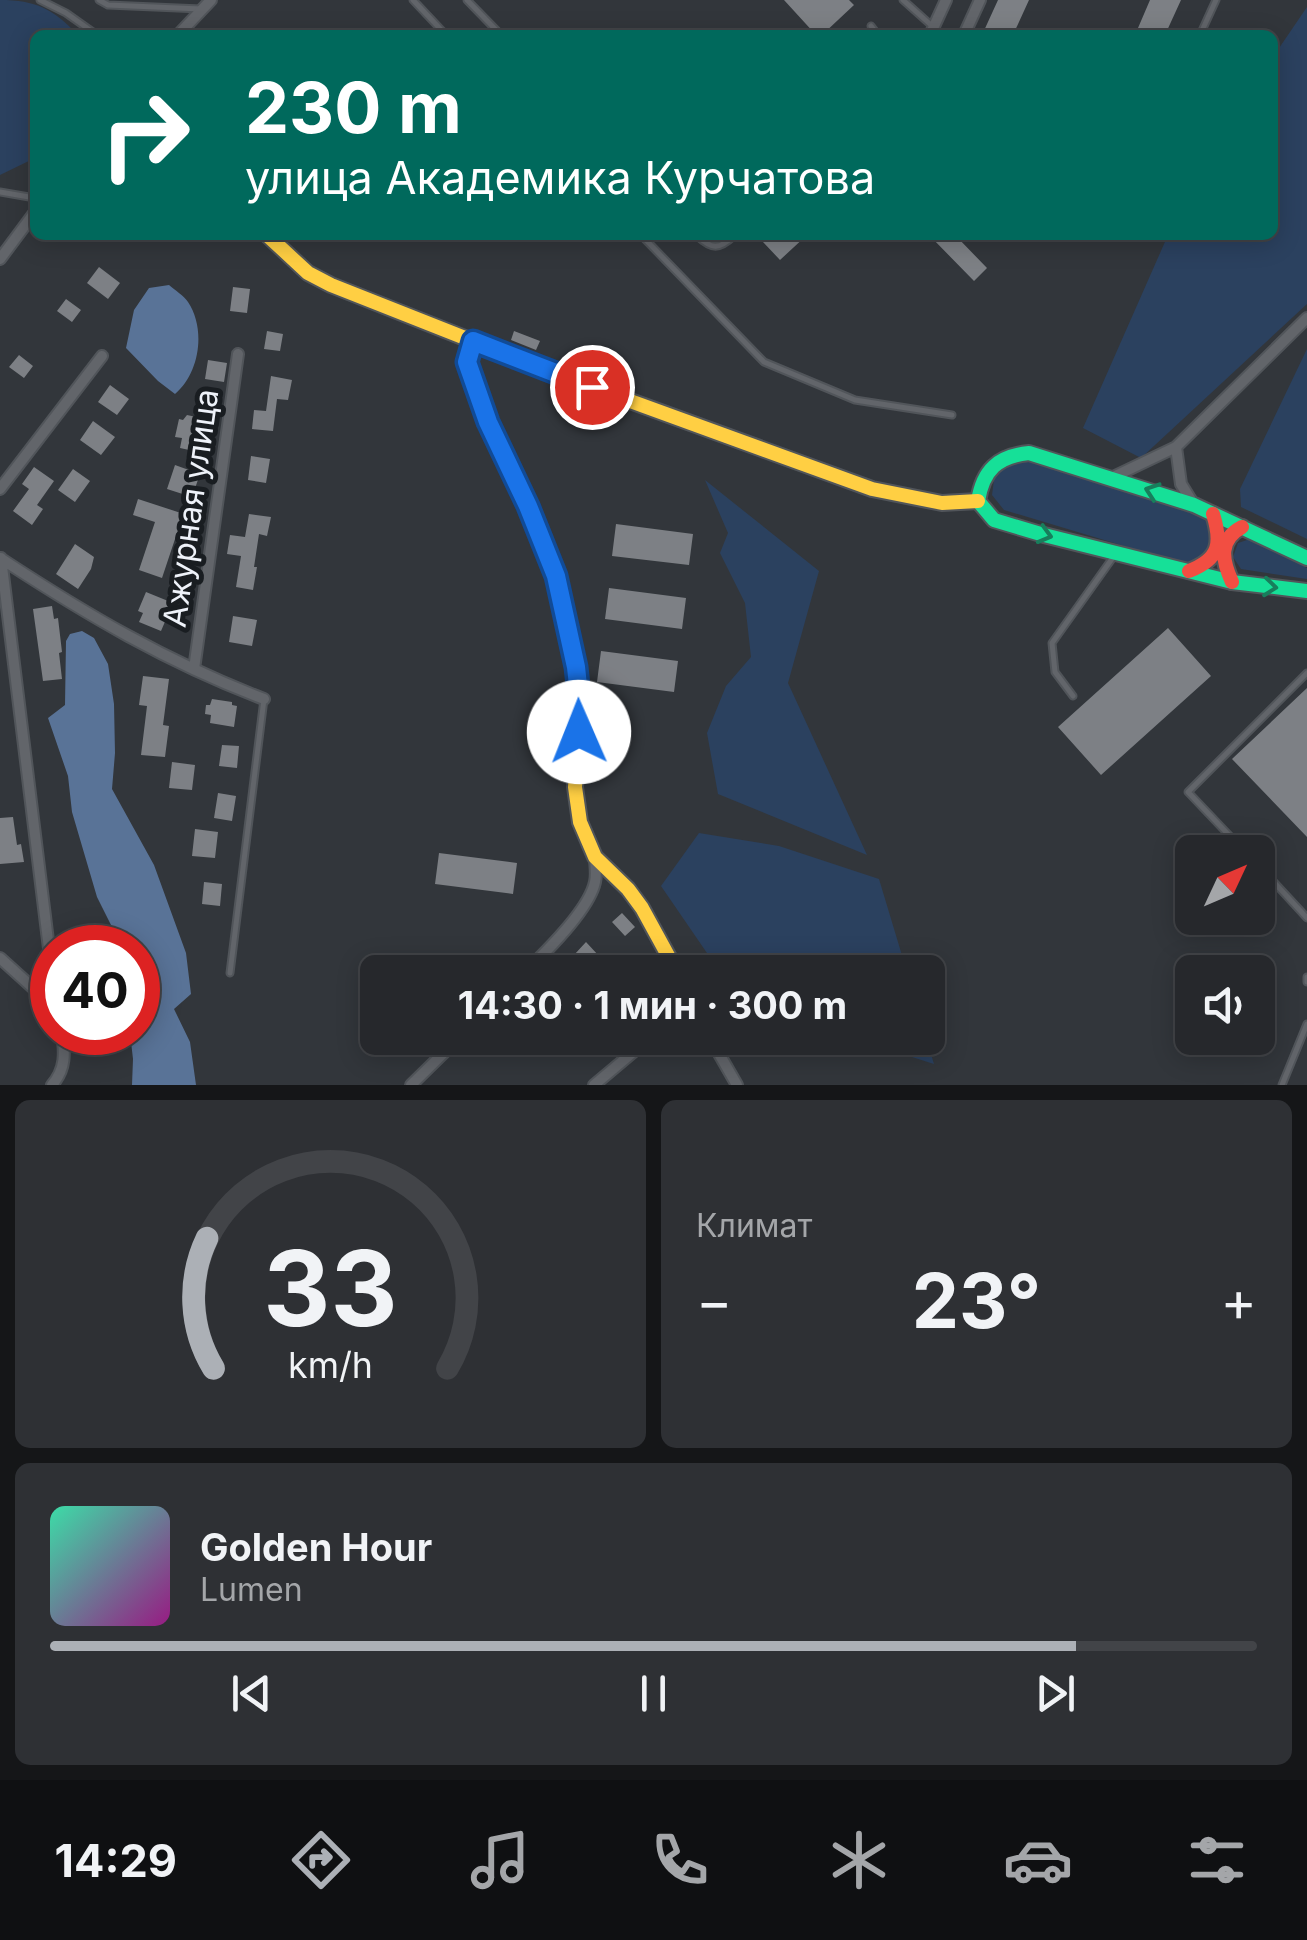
<!DOCTYPE html>
<html lang="ru">
<meta charset="utf-8">
<style>
:root{--surface:#26282c;--page:#2e3034;--text:#f1f3f6;--muted:#a4a6a9;--line:#424448;--accent:#acb0b6}
body{margin:0;font-family:Inter,sans-serif;background:var(--page);color:var(--text);height:100vh;display:flex;flex-direction:column;font-size:38px;white-space:nowrap}
*{box-sizing:border-box;margin:0}
p{font-size:32px;color:var(--muted)}
.icon{flex:none;width:55px;height:55px;fill:none;stroke:currentColor;stroke-width:2;stroke-linecap:round;stroke-linejoin:round}
.map{position:relative;height:1085px;overflow:hidden}
.side{display:flex;flex-direction:column;gap:15px;padding:15px;background:#151618;flex:1}
.side>*{flex:none}
.banner{position:absolute;left:30px;top:30px;width:1248px;height:210px;border-radius:15px;box-shadow:0 5px 25px #0003,0 0 0 2px var(--line);background:#00695c;color:#fff;overflow:hidden}
.needle{width:65px;rotate:46deg}
.tools{position:absolute;left:1175px;top:835px;display:grid;gap:20px}
.tools a{display:grid;place-items:center;width:100px;height:100px;border-radius:15px;background:var(--surface);box-shadow:0 5px 25px #0003,0 0 0 2px var(--line);font-size:50px}
.speed{position:absolute;left:30px;top:925px;display:flex;gap:20px;font-size:50px;font-weight:700;text-align:center}
.speed>*{display:grid;place-content:center;width:130px;height:130px;border-radius:50%;background:var(--surface);box-shadow:0 5px 25px #0003,0 0 0 2px var(--line);line-height:1}
.speed .limit{border:15px solid #d22;background:#fff;color:#111}
.pin{position:absolute;display:grid;place-items:center;width:85px;height:85px;color:#fff;margin:-42px;border:5px solid #fff;border-radius:50%;box-shadow:0 2px 10px #0007}
.me{position:absolute;width:110px;margin:-55px;rotate:359deg;stroke-linejoin:round;filter:drop-shadow(0 0 8px #0008)}
.turn{display:flex;align-items:center;gap:35px;height:210px;padding:0 50px;font-size:45px}
.turn .icon{width:130px;height:130px;stroke-width:2.5}
.turn b{display:block;font-size:70px;line-height:85px}
.big{font-size:75px;font-weight:700;line-height:1.1}
.side .card{flex:1;display:flex;flex-direction:column;justify-content:center;gap:15px;min-width:0;padding:0 35px;border-radius:15px;background:var(--page)}
.side .dial{align-items:center;gap:0}
.dial svg{height:260px;overflow:visible;fill:none;stroke:var(--line);stroke-width:7;stroke-linecap:round;text-anchor:middle}
.dial text{fill:var(--text);stroke:none}
.song{display:flex;align-items:center;gap:30px}
.cover{width:120px;height:120px;border-radius:15px;background:linear-gradient(135deg,hsl(160 70% 55%),hsl(310 70% 35%))}
.played{height:10px;border-radius:5px;background:linear-gradient(90deg,var(--accent) 85%,var(--line) 85%)}
.keys{display:flex;justify-content:space-around;direction:ltr}
.heat{display:flex;justify-content:space-between;align-items:center;font-size:55px;direction:ltr}
.side .tiles{flex:1;display:grid;gap:15px;grid-template-columns:1fr 1fr}
.card:last-child{grid-column:span 2}
.trip{position:absolute;left:360px;top:955px;width:585px;height:100px;border-radius:15px;background:var(--surface);box-shadow:0 5px 25px #0003,0 0 0 2px var(--line);font-weight:700;line-height:100px;text-align:center}
.menu{display:flex;height:160px;justify-content:space-around;align-items:center;background:#0f1012;color:var(--muted)}
.menu .icon{width:70px;height:70px}
.menu .selected{color:var(--accent)}
.menu b{font-size:45px;color:var(--text)}
.map>svg:first-child{display:block}
.green{fill:#2b415f}
.water{fill:#597397}
.building{fill:#7d8085}
.lines{fill:none;stroke-linecap:round;stroke-linejoin:round}
.lane-casing{stroke:#51555a;stroke-width:9}
.street-casing{stroke:#51555a;stroke-width:14}
.fast-casing{stroke:#51555a;stroke-width:18}
.slow-casing{stroke:#51555a;stroke-width:18}
.jam-casing{stroke:#51555a;stroke-width:18}
.lane{stroke:#62656a;stroke-width:5}
.street{stroke:#62656a;stroke-width:10}
.fast{stroke:#16e098;stroke-width:14}
.slow{stroke:#ffcf43;stroke-width:14}
.jam{stroke:#f24e42;stroke-width:14}
.oneway{stroke:#187e5c}
.route-casing{stroke:#114b97;stroke-width:25}
.route{stroke:#1a73e8;stroke-width:18}
.labels{text-anchor:middle;stroke-width:10;stroke-linejoin:round;paint-order:stroke}
.street-label{font-size:32px;fill:#eef2f9;stroke:#191d21}
</style>
<div class="map">
<svg width="1307" height="1085" viewBox="0 0 1307 1085">
<rect width="100%" height="100%" fill="#32363b"/>
<path class="green" d="M 0,0 C 36,0 53,9 78,35 L 35,35 L 35,158 L 0,175 Z
M 1307,7 L 1307,304 L 1141,458 L 1083,428 L 1168,235 L 1272,235 L 1273,57 Z
M 1307,349 L 1307,539 L 1241,507 L 1240,489 Z
M 1026,458 L 1200,513 L 1210,521 L 1212,550 L 1202,561 L 1184,564 L 1004,510 L 992,495 L 995,472 L 1011,460 Z
M 705,480 L 819,571 L 788,683 L 867,855 L 718,794 L 707,733 L 726,686 L 751,657 L 745,603 L 720,553 L 728,533 Z
M 1253,538 L 1307,568 L 1307,579 L 1241,569 L 1233,557 L 1238,543 Z
M 699,833 L 779,846 L 879,879 L 907,972 L 720,972 L 661,886 Z
M 852,1038 L 926,1038 L 934,1064 Z"/>
<path class="water" d="M 169,285 C 175,290 184,296 188,302 C 206,329 200,373 175,394 L 158,381 L 126,348 L 134,310 L 149,288 Z
M 82,631 L 94,638 L 108,664 L 114,704 L 115,753 L 112,789 L 154,865 L 186,953 L 191,994 L 174,1009 L 190,1042 L 196,1085 L 132,1085 L 133,1059 L 130,1033 L 138,1032 L 138,948 L 122,947 L 97,897 L 72,812 L 68,776 L 48,718 L 65,705 L 66,641 L 70,634 Z"/>
<path class="building" d="M 784,0 L 849,0 L 854,5 L 822,35 L 816,35 Z
M 998,0 L 1029,0 L 1013,35 L 982,35 Z
M 1150,0 L 1181,0 L 1165,35 L 1135,35 Z
M 770,235 L 807,235 L 780,260 L 763,242 Z
M 929,235 L 955,235 L 987,268 L 974,281 Z
M 99,267 L 120,283 L 108,299 L 87,283 Z
M 233,287 L 250,289 L 247,313 L 230,311 Z
M 66,299 L 81,310 L 72,322 L 57,311 Z
M 267,331 L 283,334 L 280,351 L 264,349 Z
M 514,331 L 540,341 L 536,350 L 511,340 Z
M 19,355 L 33,366 L 24,378 L 9,367 Z
M 208,360 L 227,363 L 224,382 L 205,379 Z
M 271,376 L 292,380 L 288,400 L 277,399 L 273,431 L 252,429 L 254,410 L 266,411 Z
M 110,385 L 129,399 L 117,415 L 98,402 Z
M 187,415 L 210,420 L 203,453 L 180,448 L 182,438 L 175,437 L 179,419 L 183,420 Z
M 93,421 L 115,437 L 101,455 L 80,440 Z
M 251,456 L 270,459 L 266,483 L 248,480 Z
M 175,465 L 200,474 L 192,497 L 167,489 Z
M 34,467 L 54,481 L 37,505 L 43,509 L 32,525 L 13,511 L 29,489 L 22,484 Z
M 73,469 L 90,481 L 75,502 L 58,490 Z
M 138,499 L 187,515 L 182,531 L 178,530 L 162,578 L 139,570 L 155,522 L 133,515 Z
M 249,514 L 271,517 L 267,536 L 259,534 L 254,567 L 257,567 L 253,590 L 236,587 L 241,556 L 227,554 L 230,535 L 245,537 Z
M 616,524 L 693,534 L 689,565 L 612,556 Z
M 75,544 L 94,557 L 91,569 L 78,589 L 56,574 Z
M 609,588 L 686,598 L 682,629 L 605,619 Z
M 146,592 L 173,603 L 161,631 L 139,622 L 143,613 L 138,611 Z
M 52,606 L 54,619 L 58,618 L 62,652 L 59,653 L 62,679 L 43,681 L 33,609 Z
M 233,616 L 257,620 L 252,646 L 229,642 Z
M 1168,628 L 1211,676 L 1101,775 L 1058,727 Z
M 601,651 L 678,661 L 674,692 L 597,682 Z
M 143,676 L 169,679 L 163,725 L 169,726 L 165,757 L 141,755 L 147,706 L 139,705 Z
M 1307,688 L 1307,837 L 1232,759 Z
M 212,699 L 232,702 L 232,705 L 237,706 L 234,727 L 210,723 L 211,715 L 205,714 L 206,705 L 210,705 Z
M 222,745 L 239,746 L 237,768 L 219,766 Z
M 172,762 L 195,765 L 192,790 L 169,788 Z
M 218,793 L 236,796 L 232,821 L 214,818 Z
M 13,817 L 17,845 L 21,844 L 24,862 L 0,864 L 0,818 Z
M 195,829 L 218,832 L 215,858 L 192,856 Z
M 439,853 L 517,863 L 513,894 L 435,884 Z
M 204,882 L 222,884 L 220,906 L 202,904 Z
M 622,913 L 635,927 L 625,936 L 612,922 Z
M 92,933 L 93,939 L 102,937 L 103,948 L 73,948 L 73,942 L 81,941 L 80,935 Z
M 586,942 L 599,956 L 587,968 L 574,955 Z"/>
<g class="lines">
<g class="lane-casing">
<path id="lane" d="M 40,0 L 66,13 L 97,35
M 99,0 L 108,5 L 201,9
M 413,0 L 446,35
M 467,0 L 501,35
M 903,0 L 931,25
M 871,26 L 878,35
M 1200,35 L 1216,0
M 0,192 L 35,198
M 641,235 L 764,362 L 855,400 L 952,415
M 696,235 C 712,250 719,250 735,235
M 1073,696 L 1055,672 L 1052,643 L 1114,556
M 1245,852 L 1188,792 L 1307,673
M 1258,865 L 1307,918
M 230,973 L 264,699
M 1307,977 L 1307,982
M 1282,1085 L 1307,1024"/>
</g>
<g class="street-casing">
<path id="street" d="M 178,35 L 211,0
M 930,35 L 946,0
M 964,35 L 980,0
M 0,259 L 35,212
M 1176,447 L 1181,484 L 1194,505
M 1111,478 L 1176,447 L 1307,318
M 0,489 L 102,356
M 0,558 C 87,615 167,662 264,699
M 1,558 L 52,973
M 194,669 L 238,354
M 0,958 L 42,996 L 52,996
M 525,972 C 546,952 589,910 595,882 C 597,874 595,865 595,857
M 710,1038 L 737,1085
M 52,1085 C 66,1069 65,1053 62,1032
M 411,1085 L 459,1038
M 594,1085 L 650,1038"/>
</g>
<g class="fast-casing">
<path id="fast" d="M 473,341 L 467,362 L 488,422 L 529,507 L 555,576 L 576,667 L 581,711
M 1307,558 L 1194,505 L 1029,453 C 998,456 983,470 978,501 L 994,520 L 1044,535 L 1232,582 L 1307,591"/>
</g>
<g class="slow-casing">
<path id="slow" d="M 267,235 L 308,273 L 331,285 L 556,374 L 872,489 L 942,503 L 978,501
M 581,711 L 575,787 L 580,822 L 595,857 L 628,889 L 642,908 L 677,972"/>
</g>
<g class="jam-casing">
<path id="jam" d="M 1189,571 C 1220,559 1222,543 1213,514
M 1232,582 C 1222,560 1218,540 1242,527"/>
</g>
<use href="#lane" class="lane"/>
<use href="#street" class="street"/>
<use href="#fast" class="fast"/>
<use href="#slow" class="slow"/>
<use href="#jam" class="jam"/>
</g>
<defs><path id="oneway-chevron" d="M-2-3.5L2.5 0L-2 3.5" fill="none" stroke-width="1.6" stroke-linecap="round" stroke-linejoin="round" transform="scale(2.5)"/></defs>
<g class="oneway">
<use href="#oneway-chevron" transform="translate(1152 491) rotate(-161)"/>
<use href="#oneway-chevron" transform="translate(1045 535) rotate(16)"/>
<use href="#oneway-chevron" transform="translate(1270 587) rotate(6)"/>
</g>
<g class="lines">
<g class="route-casing">
<path id="route" d="M 579,732 L 580,704 L 576,667 L 556,576 L 528,506 L 488,422 L 467,362 L 473,341 L 592,387"/>
</g>
<use href="#route" class="route"/>
</g>
<g class="labels">
<g class="street-label">
<text transform="translate(191 508) rotate(-82)" y="11">Ажурная улица</text>
</g>
</g>
</svg>
<div class="tools">
<a><svg class="needle" viewBox="-14 -14 28 28"><path d="M0-13l5 13h-10z" fill="#e53935"/><path d="M0 13l5-13h-10z" fill="#a4a6a9"/></svg></a>
<a><svg class="icon" aria-label="sound" viewBox="0 0 24 24"><path d="M4 9h4l5-4v14l-5-4H4zM17 9q2 3 0 6"/></svg></a>
</div>
<div class="speed"><div class="limit">40</div></div>
<div class="pin" style="left:592px;top:387px;background:#d93025"><svg class="icon" aria-label="arrive" viewBox="0 0 24 24"><path d="M6 21V4h12l-3 4 3 4H6"/></svg></div>
<svg class="me" style="left:579px;top:732px" viewBox="-20 -20 40 40"><circle r="19" fill="#fff"/><path d="M0-13L10 11 0 6-10 11z" fill="#1a73e8"/></svg>
<div class="trip">14:30 · 1 мин · 300 m</div>
<div class="banner">
<div class="turn"><svg class="icon" aria-label="right" viewBox="0 0 24 24"><path d="M7 20v-9h11M14 6l5 5-5 5"/></svg><div><b>230 m</b>улица Академика Курчатова</div></div>
</div>
</div>
<section class="side">
<div class="tiles">
<div class="card dial"><svg viewBox="0 0 100 80">
<path d="M14 69A42 42 0 1 1 86 69"/>
<path d="M14 69A42 42 0 0 1 12 29" stroke="#acb0b6"/>
<text x="50" y="56" font-size="32" font-weight="700">33</text>
<text x="50" y="72" font-size="11">km/h</text>
</svg></div>
<div class="card"><p>Климат</p>
<div class="heat"><a>−</a><b class="big">23°</b><a>+</a></div>
</div>
<div class="card">
<div class="song"><i class="cover"></i><div><b>Golden Hour</b><p>Lumen</p></div></div>
<div class="played"></div>
<div class="keys"><svg class="icon" aria-label="previous" viewBox="0 0 24 24"><path d="M18 5L8 12l10 7zM5 5v14"/></svg><svg class="icon" aria-label="pause" viewBox="0 0 24 24"><path d="M8 5v14M16 5v14"/></svg><svg class="icon" aria-label="next" viewBox="0 0 24 24"><path d="M6 5l10 7-10 7zM19 5v14"/></svg></div>
</div>
</div>
</section>
<nav class="menu">
<b>14:29</b>
<svg class="icon selected" aria-label="directions" viewBox="0 0 24 24"><path d="M12 3l9 9-9 9-9-9zM9 14v-3h6M13 9l2 2-2 2"/></svg>
<svg class="icon" aria-label="music" viewBox="0 0 24 24"><path d="M9 18V5l10-2v13"/><circle cx="6" cy="18" r="3"/><circle cx="16" cy="16" r="3"/></svg>
<svg class="icon" aria-label="phone" viewBox="0 0 24 24"><path d="M5 4h4l2 5-3 2q2 4 5 5l2-3 5 2v4C11 20 4 13 5 4z"/></svg>
<svg class="icon" aria-label="climate" viewBox="0 0 24 24"><path d="M12 3v18M4 7l16 10M4 17L20 7"/></svg>
<svg class="icon" aria-label="car" viewBox="0 0 24 24"><path d="M5 17H2v-5l4-1 3-4h7l3 4 3 1v5h-3M9 17h6M6 11h13"/><circle cx="7" cy="17" r="2"/><circle cx="17" cy="17" r="2"/></svg>
<svg class="icon" aria-label="filters" viewBox="0 0 24 24"><path d="M4 7h16M4 17h16"/><circle cx="9" cy="7" r="2"/><circle cx="15" cy="17" r="2"/></svg>
</nav>
